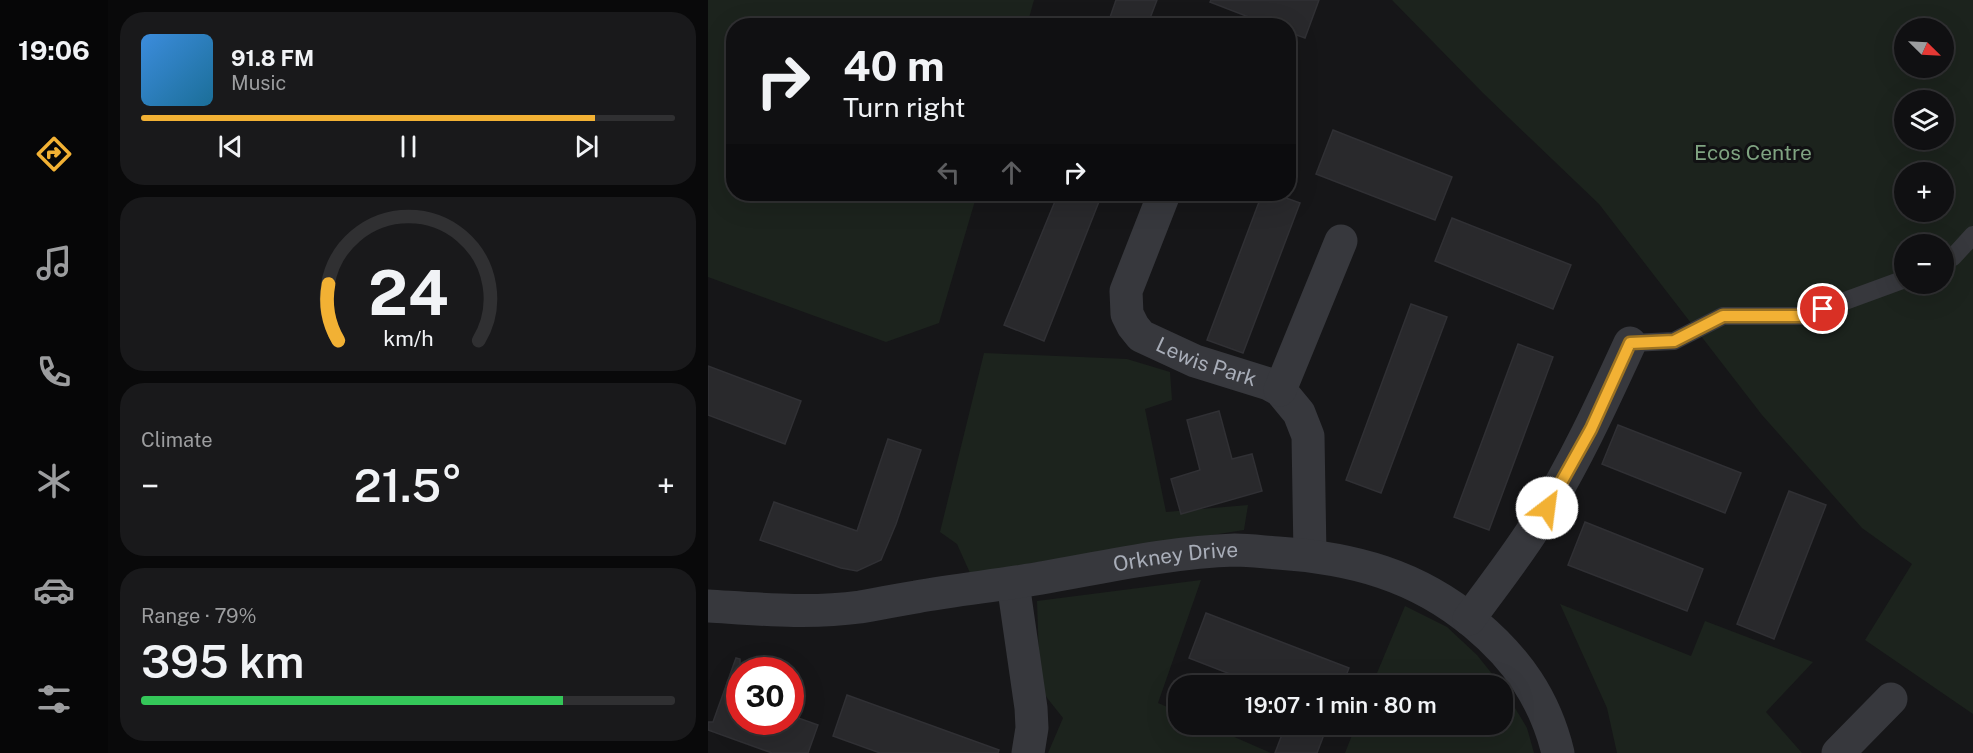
<!DOCTYPE html>
<meta charset="utf-8">
<style>
:root{--surface:#101012;--page:#19191b;--text:#f1f3f6;--muted:#9c9d9f;--line:#303032;--accent:#f2b134}
body{margin:0;font-family:"Public Sans",sans-serif;background:var(--page);color:var(--text);height:100vh;display:flex;flex-direction:column;font-size:22px;white-space:nowrap}
*{box-sizing:border-box;margin:0}
p{font-size:20px;color:var(--muted)}
.icon{flex:none;width:33px;height:33px;fill:none;stroke:currentColor;stroke-width:2;stroke-linecap:round;stroke-linejoin:round}
.map{position:relative;flex:1;overflow:hidden}
.side{display:flex;flex-direction:column;gap:12px;padding:12px;background:#09090a;width:600px}
.side>*{flex:none}
.guide{position:absolute;left:18px;top:18px;width:570px;height:183px;border-radius:24px;box-shadow:0 6px 24px #0002,0 0 0 2px var(--line);background:#101012;color:var(--text);overflow:hidden}
.needle{width:39px;rotate:114deg}
.buttons{position:absolute;left:1186px;top:18px;display:grid;gap:12px}
.buttons a{display:grid;place-items:center;width:60px;height:60px;border-radius:50%;background:var(--surface);box-shadow:0 6px 24px #0002,0 0 0 2px var(--line);font-size:30px}
.speed{position:absolute;left:18px;top:657px;display:flex;gap:12px;font-size:30px;font-weight:700;text-align:center}
.speed>*{display:grid;place-content:center;width:78px;height:78px;border-radius:50%;background:var(--surface);box-shadow:0 6px 24px #0002,0 0 0 2px var(--line);line-height:1}
.speed .limit{border:9px solid #d22;background:#fff;color:#111}
.pin{position:absolute;display:grid;place-items:center;width:51px;height:51px;color:#fff;margin:-26px;border:3px solid #fff;border-radius:50%;box-shadow:0 2px 6px #0007}
.me{position:absolute;width:66px;margin:-33px;rotate:30deg;stroke-linejoin:round;filter:drop-shadow(0 0 4px #0008)}
.turn{display:flex;align-items:center;gap:21px;height:126px;padding:0 18px;font-size:27px}
.turn .icon{width:78px;height:78px;stroke-width:2.5}
.turn b{display:block;font-size:42px;line-height:51px}
.lanes{display:flex;align-items:center;height:57px;padding:0 18px;background:#0003;justify-content:center;gap:30px;direction:ltr}
.lanes .off{opacity:.35}
.big{font-size:45px;font-weight:600;line-height:1.1}
.side .tile{flex:1;display:flex;flex-direction:column;justify-content:center;gap:9px;min-width:0;padding:0 21px;border-radius:24px;background:var(--page)}
.side .dial{align-items:center;gap:0}
.dial svg{height:156px;overflow:visible;fill:none;stroke:var(--line);stroke-width:7;stroke-linecap:round;text-anchor:middle}
.dial text{fill:var(--text);stroke:none}
.song{display:flex;align-items:center;gap:18px}
.cover{width:72px;height:72px;border-radius:9px;background:linear-gradient(135deg,hsl(210 70% 55%),hsl(200 70% 35%))}
.played{height:6px;border-radius:3px;background:linear-gradient(90deg,var(--accent) 85%,var(--line) 85%)}
.keys{display:flex;justify-content:space-around;direction:ltr}
.heat{display:flex;justify-content:space-between;align-items:center;font-size:33px;direction:ltr}
.charge{height:9px;border-radius:4px;background:linear-gradient(90deg,#34c759 79%,var(--line) 0)}
.trip{position:absolute;left:460px;top:675px;width:345px;height:60px;border-radius:24px;background:var(--surface);box-shadow:0 6px 24px #0002,0 0 0 2px var(--line);font-weight:600;line-height:60px;text-align:center}
main{display:flex;flex:1;min-height:0}
.tab-bar{display:flex;flex-direction:column;width:108px;justify-content:space-around;align-items:center;background:#060607;color:var(--muted)}
.tab-bar .icon{width:42px;height:42px}
.tab-bar .on{color:var(--accent)}
.tab-bar b{font-size:27px;color:var(--text)}
.map>svg:first-child{display:block}
.green{fill:#1c231d;fill-rule:evenodd}
.building{fill:#29292c;stroke:#303034;stroke-width:1.5}
.lines{fill:none;stroke-linecap:round;stroke-linejoin:round}
.service{stroke:#37383d;stroke-width:18}
.minor{stroke:#37383d;stroke-width:33}
.route-casing{stroke:#9d7322;stroke-width:15}
.route{stroke:#f2b134;stroke-width:10}
.labels{text-anchor:middle;stroke-width:6;stroke-linejoin:round;paint-order:stroke}
.park-label{font-size:21px;fill:#7fa381;stroke:#111113}
.street-label{font-size:21px;fill:#a8adb8;stroke:#111113}
</style>
<main>
<nav class="tab-bar">
<b>19:06</b>
<svg class="icon on" aria-label="directions" viewBox="0 0 24 24"><path d="M12 3l9 9-9 9-9-9zM9 14v-3h6M13 9l2 2-2 2"/></svg>
<svg class="icon" aria-label="music" viewBox="0 0 24 24"><path d="M9 18V5l10-2v13"/><circle cx="6" cy="18" r="3"/><circle cx="16" cy="16" r="3"/></svg>
<svg class="icon" aria-label="phone" viewBox="0 0 24 24"><path d="M5 4h4l2 5-3 2q2 4 5 5l2-3 5 2v4C11 20 4 13 5 4z"/></svg>
<svg class="icon" aria-label="climate" viewBox="0 0 24 24"><path d="M12 3v18M4 7l16 10M4 17L20 7"/></svg>
<svg class="icon" aria-label="car" viewBox="0 0 24 24"><path d="M5 17H2v-5l4-1 3-4h7l3 4 3 1v5h-3M9 17h6M6 11h13"/><circle cx="7" cy="17" r="2"/><circle cx="17" cy="17" r="2"/></svg>
<svg class="icon" aria-label="filters" viewBox="0 0 24 24"><path d="M4 7h16M4 17h16"/><circle cx="9" cy="7" r="2"/><circle cx="15" cy="17" r="2"/></svg>
</nav>
<section class="side">
<div class="tile">
<div class="song"><i class="cover"></i><div><b>91.8 FM</b><p>Music</p></div></div>
<div class="played"></div>
<div class="keys"><svg class="icon" aria-label="previous" viewBox="0 0 24 24"><path d="M18 5L8 12l10 7zM5 5v14"/></svg><svg class="icon" aria-label="pause" viewBox="0 0 24 24"><path d="M8 5v14M16 5v14"/></svg><svg class="icon" aria-label="next" viewBox="0 0 24 24"><path d="M6 5l10 7-10 7zM19 5v14"/></svg></div>
</div>
<div class="tile dial"><svg viewBox="0 0 100 80">
<path d="M14 69A42 42 0 1 1 86 69"/>
<path d="M14 69A42 42 0 0 1 9 40" stroke="#f2b134"/>
<text x="50" y="56" font-size="32" font-weight="700">24</text>
<text x="50" y="72" font-size="11">km/h</text>
</svg></div>
<div class="tile"><p>Climate</p>
<div class="heat"><a>−</a><b class="big">21.5°</b><a>+</a></div>
</div>
<div class="tile"><p>Range · 79%</p><b class="big">395 km</b><div class="charge"></div></div>
</section>
<div class="map">
<svg width="1265" height="753" viewBox="0 0 1265 753">
<rect width="100%" height="100%" fill="#161618"/>
<path class="green" d="M 0,0 L 326,0 L 319,25 L 26,26 L 26,194 L 269,194 L 231,323 L 178,342 L 0,277 Z
M 684,0 L 1265,0 L 1265,714 L 1157,640 L 1204,564 L 1154,528 L 1054,415 L 891,204 L 775,93 ZM 1197,28 L 1236,28 L 1236,68 L 1197,68 ZM 1197,100 L 1236,100 L 1236,140 L 1197,140 ZM 1197,172 L 1236,172 L 1236,212 L 1197,212 ZM 1197,244 L 1236,244 L 1236,284 L 1197,284 Z
M 276,353 L 419,359 L 462,372 L 464,400 L 437,409 L 458,512 L 540,505 L 536,530 L 262,573 L 249,544 L 232,532 Z
M 493,580 L 450,703 L 471,712 L 471,724 L 499,725 L 563,753 L 340,753 L 355,718 L 332,689 L 329,601 Z
M 852,604 L 983,656 L 997,621 L 1105,662 L 1058,712 L 1094,753 L 909,753 L 899,708 Z
M 697,606 L 739,627 L 769,655 L 793,685 L 664,685 Z
M 795,688 L 819,728 L 826,753 L 637,753 L 648,725 L 795,724 Z"/>
<path class="building" d="M 408,0 L 449,0 L 439,26 L 399,26 Z
M 503,0 L 611,0 L 597,38 L 580,32 L 580,26 L 564,26 L 502,2 Z
M 625,130 L 744,177 L 727,220 L 608,174 Z
M 350,194 L 394,194 L 336,341 L 296,325 Z
M 554,194 L 567,194 L 592,203 L 535,353 L 499,340 Z
M 744,218 L 863,265 L 845,309 L 727,261 Z
M 703,304 L 739,317 L 673,493 L 638,480 Z
M 810,344 L 845,357 L 781,530 L 746,517 Z
M 0,366 L 93,401 L 77,444 L 0,415 Z
M 511,411 L 524,459 L 544,454 L 554,491 L 473,514 L 463,479 L 492,470 L 479,420 Z
M 910,425 L 1033,473 L 1017,513 L 894,464 Z
M 180,439 L 213,450 L 188,524 L 173,560 L 149,571 L 133,568 L 52,540 L 66,502 L 149,531 Z
M 1081,491 L 1118,505 L 1066,639 L 1029,624 Z
M 877,522 L 995,569 L 979,611 L 860,565 Z
M 498,613 L 641,668 L 634,686 L 553,686 L 481,658 Z
M 28,658 L 32,659 L 32,722 L 82,722 L 82,715 L 110,725 L 100,753 L 64,753 L 0,730 L 0,722 L 5,722 Z
M 139,695 L 291,750 L 290,753 L 172,753 L 125,736 Z
M 578,724 L 620,724 L 609,753 L 567,753 Z"/>
<g class="lines">
<path class="service" d="M 1236,261 L 1245,257 L 1265,235
M 922,343 L 966,341 L 1015,316 L 1096,316 L 1197,279"/>
<g class="minor">
<path id="s1" d="M 456,194 L 418,291 L 419,314 L 425,326 L 433,336 L 487,361 L 561,384 L 572,390 L 591,413 L 600,436 L 602,555"/>
<path d="M 572,390 L 633,241"/>
<path d="M 305,583 L 323,708 L 324,728 L 320,753"/>
<path id="s2" d="M 0,606 C 50,609 101,614 152,607 C 170,604 189,600 208,597 C 251,589 296,585 339,577 C 401,566 464,552 527,550 C 541,550 556,552 570,553 C 644,558 709,575 767,624 C 809,659 837,699 850,753"/>
<path d="M 761,619 C 784,587 809,556 830,522 C 866,465 894,404 922,343"/>
<path d="M 1130,753 L 1183,699"/>
</g>
</g>
<g class="lines">
<g class="route-casing">
<path id="route" d="M 839,508 L 883,429 L 922,343 L 966,341 L 1015,316 L 1096,316 L 1115,309"/>
</g>
<use href="#route" class="route"/>
</g>
<g class="labels">
<g class="park-label">
<text x="1045" y="160">Ecos Centre</text>
</g>
<g class="street-label">
<text dy="7" stroke="none"><textPath href="#s1" startOffset="224">Lewis Park</textPath></text>
<text dy="7" stroke="none"><textPath href="#s2" startOffset="472">Orkney Drive</textPath></text>
</g>
</g>
</svg>
<div class="buttons">
<a><svg class="needle" viewBox="-14 -14 28 28"><path d="M0-13l5 13h-10z" fill="#e53935"/><path d="M0 13l5-13h-10z" fill="#9c9d9f"/></svg></a>
<a><svg class="icon" aria-label="layers" viewBox="0 0 24 24"><path d="M12 4l9 5-9 5-9-5zM3 14l9 5 9-5"/></svg></a>
<a>+</a>
<a>−</a>
</div>
<div class="speed"><div class="limit">30</div></div>
<div class="pin" style="left:1115px;top:309px;background:#d93025"><svg class="icon" aria-label="arrive" viewBox="0 0 24 24"><path d="M6 21V4h12l-3 4 3 4H6"/></svg></div>
<svg class="me" style="left:839px;top:508px" viewBox="-20 -20 40 40"><circle r="19" fill="#fff"/><path d="M0-13L10 11 0 6-10 11z" fill="#f2b134"/></svg>
<div class="trip">19:07 · 1 min · 80 m</div>
<div class="guide">
<div class="turn"><svg class="icon" aria-label="right" viewBox="0 0 24 24"><path d="M7 20v-9h11M14 6l5 5-5 5"/></svg><div><b>40 m</b>Turn right</div></div>
<div class="lanes"><svg class="icon off" aria-label="left" viewBox="0 0 24 24"><path d="M17 20v-9H6M10 6l-5 5 5 5"/></svg><svg class="icon off" aria-label="ahead" viewBox="0 0 24 24"><path d="M12 20V5M6 11l6-6 6 6"/></svg><svg class="icon" aria-label="right" viewBox="0 0 24 24"><path d="M7 20v-9h11M14 6l5 5-5 5"/></svg></div>
</div>
</div>
</main>
